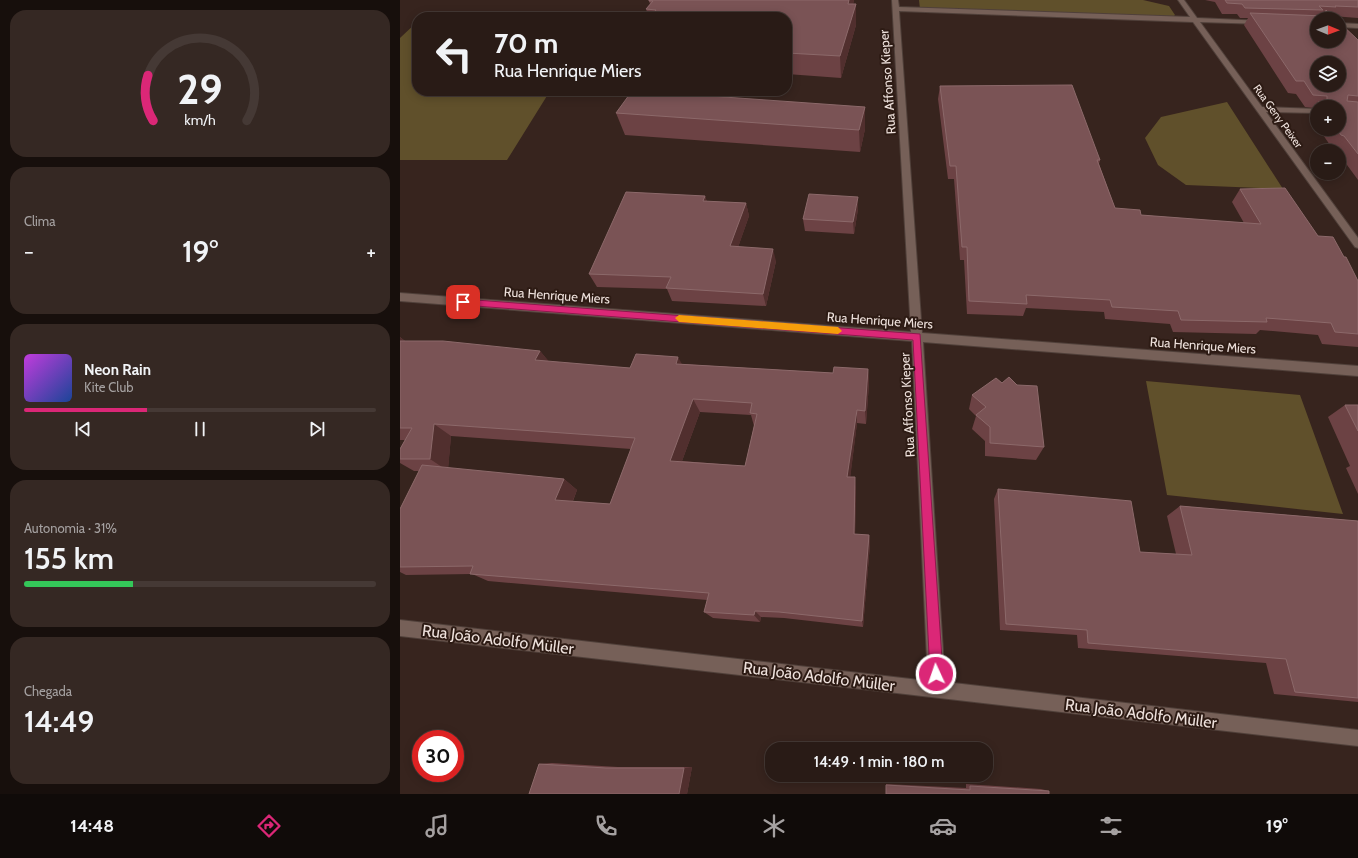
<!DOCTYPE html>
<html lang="pt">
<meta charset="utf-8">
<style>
:root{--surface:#291b16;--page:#352823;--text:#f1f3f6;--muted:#a5a1a1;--line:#453935;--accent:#db2777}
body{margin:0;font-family:Cabin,sans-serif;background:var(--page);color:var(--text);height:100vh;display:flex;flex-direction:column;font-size:15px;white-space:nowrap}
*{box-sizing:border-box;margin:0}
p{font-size:13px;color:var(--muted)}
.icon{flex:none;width:22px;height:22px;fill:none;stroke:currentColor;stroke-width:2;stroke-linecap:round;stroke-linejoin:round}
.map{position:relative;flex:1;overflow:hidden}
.sheet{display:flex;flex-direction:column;gap:10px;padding:10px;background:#170f0c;width:400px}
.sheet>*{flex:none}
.top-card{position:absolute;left:12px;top:12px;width:380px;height:84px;border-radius:16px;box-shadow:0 2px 10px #0003,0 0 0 1px var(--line);background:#291b16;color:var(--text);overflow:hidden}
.needle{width:26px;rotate:91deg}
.controls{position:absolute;left:910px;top:12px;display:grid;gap:8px}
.controls a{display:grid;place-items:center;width:36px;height:36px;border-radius:50%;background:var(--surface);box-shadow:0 2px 10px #0003,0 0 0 1px var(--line);font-size:20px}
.speed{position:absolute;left:12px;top:730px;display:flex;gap:8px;font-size:20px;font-weight:700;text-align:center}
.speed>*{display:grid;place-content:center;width:52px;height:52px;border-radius:50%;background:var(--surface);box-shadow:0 2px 10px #0003,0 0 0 1px var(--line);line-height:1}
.speed .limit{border:6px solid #d22;background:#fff;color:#111}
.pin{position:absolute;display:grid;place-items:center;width:34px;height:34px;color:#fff;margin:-17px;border-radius:8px;box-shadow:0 2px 6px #0006}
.me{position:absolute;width:44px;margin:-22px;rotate:357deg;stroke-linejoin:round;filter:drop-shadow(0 0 3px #0008)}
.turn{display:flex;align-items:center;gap:14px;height:84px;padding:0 16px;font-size:18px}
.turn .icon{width:52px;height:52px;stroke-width:2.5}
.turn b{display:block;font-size:28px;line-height:34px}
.big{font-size:30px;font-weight:600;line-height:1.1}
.sheet .card{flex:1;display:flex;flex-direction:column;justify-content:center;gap:6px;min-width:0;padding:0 14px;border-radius:16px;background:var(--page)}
.sheet .dial{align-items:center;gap:0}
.dial svg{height:104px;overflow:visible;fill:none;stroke:var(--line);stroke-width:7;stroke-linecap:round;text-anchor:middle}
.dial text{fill:var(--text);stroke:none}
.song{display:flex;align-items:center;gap:12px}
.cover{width:48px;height:48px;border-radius:6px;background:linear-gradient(135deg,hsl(290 70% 55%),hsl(220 70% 35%))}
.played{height:4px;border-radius:2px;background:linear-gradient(90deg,var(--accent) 35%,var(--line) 35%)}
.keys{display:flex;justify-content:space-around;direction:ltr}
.heat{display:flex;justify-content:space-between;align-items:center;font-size:22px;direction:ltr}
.charge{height:6px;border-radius:3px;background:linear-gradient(90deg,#34c759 31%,var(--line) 0)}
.trip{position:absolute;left:365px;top:742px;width:228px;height:40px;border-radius:16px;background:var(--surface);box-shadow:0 2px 10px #0003,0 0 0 1px var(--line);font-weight:600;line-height:40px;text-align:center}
.tabs{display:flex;height:64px;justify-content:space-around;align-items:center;background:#100b09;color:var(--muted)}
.tabs .icon{width:28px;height:28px}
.tabs .current{color:var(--accent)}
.tabs b{font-size:18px;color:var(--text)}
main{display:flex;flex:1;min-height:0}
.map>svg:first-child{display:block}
.green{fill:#60502b}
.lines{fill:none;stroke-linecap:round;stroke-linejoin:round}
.minor-casing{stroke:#50403a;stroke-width:2}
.minor{fill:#766058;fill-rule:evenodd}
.wall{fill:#6c4244;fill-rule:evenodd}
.shaded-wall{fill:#512f2e}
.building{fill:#7a5355;stroke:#8c696a;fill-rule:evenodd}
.route{fill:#db2777;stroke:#8e194d}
.slow{fill:#f59e0b}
.labels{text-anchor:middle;stroke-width:4;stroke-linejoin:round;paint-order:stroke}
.far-street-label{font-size:11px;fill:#eee1dc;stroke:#2d1b14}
.street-label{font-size:13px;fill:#eee1dc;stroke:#2d1b14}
.near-street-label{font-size:16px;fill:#eee1dc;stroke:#2d1b14}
</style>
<main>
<section class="sheet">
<div class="card dial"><svg viewBox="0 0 100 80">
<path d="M14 69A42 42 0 1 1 86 69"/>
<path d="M14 69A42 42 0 0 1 10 34" stroke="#db2777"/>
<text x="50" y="56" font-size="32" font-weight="700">29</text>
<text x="50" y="72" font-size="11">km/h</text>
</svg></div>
<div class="card"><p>Clima</p>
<div class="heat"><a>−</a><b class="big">19°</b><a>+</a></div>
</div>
<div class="card">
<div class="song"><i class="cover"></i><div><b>Neon Rain</b><p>Kite Club</p></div></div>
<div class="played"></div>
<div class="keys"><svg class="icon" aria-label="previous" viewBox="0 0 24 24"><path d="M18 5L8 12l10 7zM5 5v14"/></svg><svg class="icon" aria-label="pause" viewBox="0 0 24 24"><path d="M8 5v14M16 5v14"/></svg><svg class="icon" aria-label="next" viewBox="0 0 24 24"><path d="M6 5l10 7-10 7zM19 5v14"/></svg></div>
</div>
<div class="card"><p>Autonomia · 31%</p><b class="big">155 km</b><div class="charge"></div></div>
<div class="card"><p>Chegada</p><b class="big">14:49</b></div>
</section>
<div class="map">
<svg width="958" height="794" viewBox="0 0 958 794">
<rect width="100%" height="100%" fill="#37241e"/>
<path class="green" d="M 519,0 L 743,0 L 769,6 L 775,15 L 770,20 L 520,9 Z
M 23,15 L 197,16 L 196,17 L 22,17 Z
M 17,22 L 17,91 L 150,91 L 107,160 L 0,160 L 0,38 Z
M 827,102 L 883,189 L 786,185 L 758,165 L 745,138 L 761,117 Z
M 746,381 L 900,395 L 943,514 L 767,495 Z"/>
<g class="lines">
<g class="minor-casing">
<path id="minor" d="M 492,0 L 498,0 L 499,7 L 790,17 L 778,0 L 784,0 L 797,18 L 864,21 L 865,22 L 862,24 L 800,22 L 862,107 L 917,109 L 917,113 L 866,112 L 958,238 L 958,248 L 955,247 L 793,22 L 499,11 L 522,333 L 958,366 L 958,376 L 523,342 L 545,682 L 958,730 L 958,746 L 0,636 L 0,620 L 528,681 L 512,341 L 0,301 L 0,293 L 511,332 Z
M 939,23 L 958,24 L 958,28 L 939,27 Z"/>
</g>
<use href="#minor" class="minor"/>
</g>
<path class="wall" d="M 249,0 L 454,0 L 453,4 L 456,25 L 441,78 L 387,74 L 387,17 L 249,17 L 246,9 L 250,4 L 249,1 Z
M 805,0 L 958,0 L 958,18 L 932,16 L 958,40 L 958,180 L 939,154 L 939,151 L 937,151 L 935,148 L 932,148 L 919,129 L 939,129 L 939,107 L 917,107 L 917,125 L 910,114 L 914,108 L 905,107 L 896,94 L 888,93 L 844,25 L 848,18 L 840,18 L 837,14 L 822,14 L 815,2 Z
M 540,86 L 700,160 L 699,164 L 715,208 L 741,215 L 844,223 L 832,202 L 840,189 L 918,236 L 944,257 L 958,281 L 958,347 L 922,344 L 918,335 L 860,330 L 856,334 L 773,332 L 770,324 L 705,319 L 704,312 L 626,308 L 623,316 L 567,314 L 564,260 L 560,260 L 554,179 L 548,179 L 538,99 Z
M 465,107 L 465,129 L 460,152 L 225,135 L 216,113 Z
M 305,196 L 307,202 L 346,203 L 349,216 L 338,247 L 376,261 L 366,306 L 272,301 L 267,289 L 197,287 L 189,274 Z
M 458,209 L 454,234 L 405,231 L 403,219 Z
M 0,337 L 5,341 L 140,351 L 149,362 L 230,368 L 282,364 L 433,373 L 468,369 L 469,383 L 466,424 L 457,423 L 450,477 L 456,488 L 455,534 L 469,535 L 470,544 L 463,627 L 384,618 L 361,617 L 360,622 L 313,618 L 304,612 L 307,600 L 88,581 L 72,574 L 6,575 L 0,572 L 0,509 L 19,471 L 14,471 L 0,463 L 0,449 L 5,440 L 0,440 ZM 300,412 L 351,415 L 354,426 L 345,466 L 282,461 ZM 51,436 L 231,449 L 210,504 L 173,501 L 177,490 L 164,479 L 48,468 Z
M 572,395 L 644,447 L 636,460 L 585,456 L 585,441 L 572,429 L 576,416 L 569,409 Z
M 945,405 L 958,405 L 958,494 L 946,468 L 950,466 L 928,417 Z
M 598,489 L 740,552 L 776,554 L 767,516 L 780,506 L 958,521 L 958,702 L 874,694 L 866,663 L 678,648 L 677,635 L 600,630 L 594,499 Z
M 152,763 L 218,767 L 292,767 L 287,794 L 129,794 L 139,764 Z
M 486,784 L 566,788 L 566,784 L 641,789 L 649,791 L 649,794 L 486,794 Z"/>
<path class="shaded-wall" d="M 449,0 L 454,0 L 449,25 L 448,4 Z
M 456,4 L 456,25 L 441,78 L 440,56 Z
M 465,107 L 465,129 L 460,152 L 459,130 Z
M 305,196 L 309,209 L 303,201 Z
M 458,197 L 458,209 L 454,234 L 453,222 Z
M 346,203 L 349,216 L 334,259 L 330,246 Z
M 373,249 L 376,261 L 366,306 L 363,294 Z
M 0,337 L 15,350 L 0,346 Z
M 140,351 L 152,365 L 135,360 Z
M 278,357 L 286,371 L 276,364 Z
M 468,369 L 469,383 L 466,424 L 465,411 Z
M 293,399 L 300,412 L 278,472 L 270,461 Z
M 457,410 L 457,423 L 449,488 L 447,477 Z
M 34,424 L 51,436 L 48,471 L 30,459 Z
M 455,477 L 456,488 L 455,543 L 454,534 Z
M 164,479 L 177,490 L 169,510 L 155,500 Z
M 469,535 L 470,544 L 463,627 L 462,621 Z
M 355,611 L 361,617 L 360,622 L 354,615 Z
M 292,767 L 287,794 L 279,794 L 284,768 Z"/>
<path class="building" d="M 249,0 L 449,0 L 448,4 L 456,4 L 440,56 L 387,53 L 387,17 L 250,17 L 256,10 L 246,9 L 253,1 L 249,1 Z
M 825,0 L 958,0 L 958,7 L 935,6 L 936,7 L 919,6 L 923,10 L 845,8 L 842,4 L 827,3 Z
M 926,10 L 935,19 L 917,19 L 917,41 L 939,41 L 939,22 L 958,40 L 958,96 L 948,95 L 947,101 L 958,102 L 958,154 L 944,136 L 941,135 L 937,129 L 939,129 L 939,107 L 922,107 L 918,102 L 927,102 L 927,96 L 913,95 L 904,81 L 896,81 L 850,13 L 924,16 ZM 917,63 L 939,63 L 939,85 L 917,85 Z
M 672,85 L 700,160 L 697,160 L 715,208 L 740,210 L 741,215 L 861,224 L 840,189 L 885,188 L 918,236 L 933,237 L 944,257 L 946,257 L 958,281 L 958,334 L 935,332 L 931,323 L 866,318 L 867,322 L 781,320 L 778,311 L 712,307 L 710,300 L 626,295 L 627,304 L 569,301 L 567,247 L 562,247 L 556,166 L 550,166 L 540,86 Z
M 232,91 L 239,91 L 465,107 L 459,130 L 216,113 Z
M 226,192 L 305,196 L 303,201 L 346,203 L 330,246 L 373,249 L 363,294 L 266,288 L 271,277 L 189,274 Z
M 409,194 L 458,197 L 453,222 L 403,219 Z
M 0,341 L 43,341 L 140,351 L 135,360 L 230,368 L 236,354 L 278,357 L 276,364 L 433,373 L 434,367 L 468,369 L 465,411 L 457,410 L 447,477 L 455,477 L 454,534 L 469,535 L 462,621 L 379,612 L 355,611 L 354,615 L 304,612 L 309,593 L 70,574 L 73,566 L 0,567 L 0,509 L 22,465 L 164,479 L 155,500 L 210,504 L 235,438 L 34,424 L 30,459 L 0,459 L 0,449 L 12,428 L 0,428 ZM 293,399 L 352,403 L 350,413 L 357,414 L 345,466 L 270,461 Z
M 609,377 L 617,385 L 637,386 L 644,447 L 590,443 L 590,427 L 576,415 L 586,407 L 572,395 L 596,378 L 602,383 Z
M 945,405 L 958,405 L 958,431 Z
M 598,489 L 731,501 L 740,552 L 792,555 L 780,506 L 958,521 L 958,698 L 895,692 L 886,659 L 688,643 L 687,630 L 606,624 Z
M 139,764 L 206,768 L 284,768 L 279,794 L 129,794 Z
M 486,785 L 570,790 L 570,786 L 649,791 L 649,794 L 486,794 Z"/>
<path class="route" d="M 63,299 L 520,334 L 543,674 L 541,679 L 536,681 L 532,679 L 530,674 L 513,340 L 63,305 L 59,302 Z"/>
<path class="slow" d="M 279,315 L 438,327 L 442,331 L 438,334 L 279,322 L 275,318 Z"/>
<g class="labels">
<g class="far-street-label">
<text transform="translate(878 116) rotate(54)" y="4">Rua Geny Peixer</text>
</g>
<g class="street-label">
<text transform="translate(487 82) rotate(-94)" y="5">Rua Affonso Kieper</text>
<text transform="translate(157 295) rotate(4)" y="5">Rua Henrique Miers</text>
<text transform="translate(480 320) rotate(4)" y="5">Rua Henrique Miers</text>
<text transform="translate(803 345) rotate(4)" y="5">Rua Henrique Miers</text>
<text transform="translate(507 405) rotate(-93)" y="5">Rua Affonso Kieper</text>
</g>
<g class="near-street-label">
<text transform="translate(98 639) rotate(7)" y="6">Rua João Adolfo Müller</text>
<text transform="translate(419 676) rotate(7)" y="6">Rua João Adolfo Müller</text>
<text transform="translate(741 713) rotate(7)" y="6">Rua João Adolfo Müller</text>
</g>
</g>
</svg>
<div class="controls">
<a><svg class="needle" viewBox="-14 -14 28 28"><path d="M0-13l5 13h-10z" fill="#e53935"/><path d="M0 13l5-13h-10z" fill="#a5a1a1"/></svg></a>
<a><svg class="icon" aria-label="layers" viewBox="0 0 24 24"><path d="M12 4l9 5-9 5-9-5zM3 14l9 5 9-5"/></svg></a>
<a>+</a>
<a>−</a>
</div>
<div class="speed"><div class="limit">30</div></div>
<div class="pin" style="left:63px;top:302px;background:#d93025"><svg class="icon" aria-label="arrive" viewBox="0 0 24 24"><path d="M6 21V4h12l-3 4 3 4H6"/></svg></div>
<svg class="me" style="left:536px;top:674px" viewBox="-20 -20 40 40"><circle r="17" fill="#db2777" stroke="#fff" stroke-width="3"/><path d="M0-11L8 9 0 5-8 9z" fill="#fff"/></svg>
<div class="trip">14:49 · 1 min · 180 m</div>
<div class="top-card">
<div class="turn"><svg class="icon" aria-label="left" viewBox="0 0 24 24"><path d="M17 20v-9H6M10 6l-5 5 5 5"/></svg><div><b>70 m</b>Rua Henrique Miers</div></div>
</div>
</div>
</main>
<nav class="tabs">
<b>14:48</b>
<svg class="icon current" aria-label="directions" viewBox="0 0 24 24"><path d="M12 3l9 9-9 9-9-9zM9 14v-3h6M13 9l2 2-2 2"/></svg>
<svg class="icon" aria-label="music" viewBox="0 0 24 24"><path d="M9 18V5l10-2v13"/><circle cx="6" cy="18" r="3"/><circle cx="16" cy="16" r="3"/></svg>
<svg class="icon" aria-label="phone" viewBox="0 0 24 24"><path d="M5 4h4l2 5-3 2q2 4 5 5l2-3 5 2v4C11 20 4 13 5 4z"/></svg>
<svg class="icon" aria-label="climate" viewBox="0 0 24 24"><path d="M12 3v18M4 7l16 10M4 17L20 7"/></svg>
<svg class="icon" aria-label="car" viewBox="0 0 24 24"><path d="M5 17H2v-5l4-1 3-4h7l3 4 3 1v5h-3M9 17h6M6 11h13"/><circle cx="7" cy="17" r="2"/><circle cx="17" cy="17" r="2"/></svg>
<svg class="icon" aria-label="filters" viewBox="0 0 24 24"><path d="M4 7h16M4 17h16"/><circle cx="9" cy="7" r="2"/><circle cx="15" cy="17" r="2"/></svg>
<b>19°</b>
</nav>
